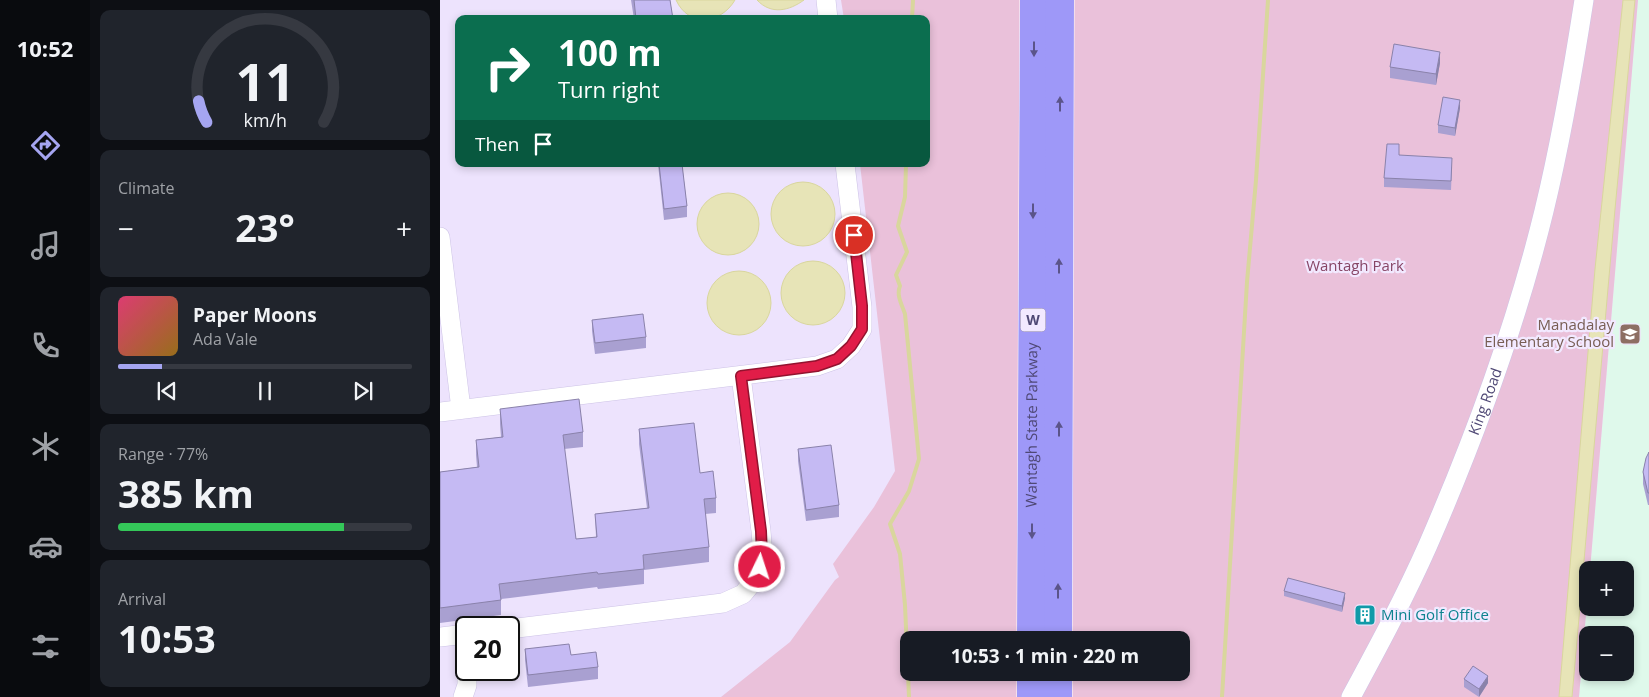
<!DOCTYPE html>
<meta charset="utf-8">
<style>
:root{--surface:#171b24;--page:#20242c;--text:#f1f3f6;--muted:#9ea1a6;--line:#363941;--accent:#a5a5f1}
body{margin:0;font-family:"Open Sans",sans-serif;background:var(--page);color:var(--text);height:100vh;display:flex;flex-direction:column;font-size:19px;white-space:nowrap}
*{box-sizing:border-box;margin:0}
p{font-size:16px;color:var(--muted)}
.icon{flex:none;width:28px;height:28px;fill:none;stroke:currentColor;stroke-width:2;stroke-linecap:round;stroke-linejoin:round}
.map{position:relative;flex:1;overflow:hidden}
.drawer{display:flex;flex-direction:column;gap:10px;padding:10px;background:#0d0f14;width:350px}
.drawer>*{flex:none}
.guide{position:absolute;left:15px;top:15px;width:475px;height:152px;border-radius:10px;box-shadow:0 2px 8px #0003;background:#0b6e4f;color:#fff;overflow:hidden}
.buttons{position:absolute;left:1139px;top:561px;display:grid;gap:10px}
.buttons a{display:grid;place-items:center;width:55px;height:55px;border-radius:10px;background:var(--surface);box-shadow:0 2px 8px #0003;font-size:25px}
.speed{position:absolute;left:15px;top:616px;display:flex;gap:10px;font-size:25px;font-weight:700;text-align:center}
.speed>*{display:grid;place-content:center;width:65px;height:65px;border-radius:50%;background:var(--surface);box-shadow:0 2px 8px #0003;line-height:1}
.speed .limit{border:2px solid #111;border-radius:8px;background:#fff;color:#111}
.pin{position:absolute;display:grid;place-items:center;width:42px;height:42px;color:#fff;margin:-21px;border:2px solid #fff;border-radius:50%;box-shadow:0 1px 5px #0007}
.me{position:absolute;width:55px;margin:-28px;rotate:4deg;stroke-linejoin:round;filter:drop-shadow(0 0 4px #0008)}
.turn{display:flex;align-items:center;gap:18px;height:105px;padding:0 20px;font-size:22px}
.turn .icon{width:65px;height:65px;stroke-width:2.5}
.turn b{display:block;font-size:35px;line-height:42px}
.then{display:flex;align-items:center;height:48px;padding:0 20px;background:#0003;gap:10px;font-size:19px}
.big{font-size:38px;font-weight:700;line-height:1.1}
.drawer .card{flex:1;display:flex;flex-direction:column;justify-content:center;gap:8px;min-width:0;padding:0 18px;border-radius:10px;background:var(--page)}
.drawer .dial{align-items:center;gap:0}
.dial svg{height:130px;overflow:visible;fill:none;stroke:var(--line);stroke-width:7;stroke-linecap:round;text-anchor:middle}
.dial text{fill:var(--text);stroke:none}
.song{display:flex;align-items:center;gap:15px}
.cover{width:60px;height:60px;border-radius:8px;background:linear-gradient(135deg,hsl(340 70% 55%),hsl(40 70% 35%))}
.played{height:5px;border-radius:2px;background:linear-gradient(90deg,var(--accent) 15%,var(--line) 15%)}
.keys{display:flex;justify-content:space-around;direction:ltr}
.heat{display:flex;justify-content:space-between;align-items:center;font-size:28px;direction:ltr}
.charge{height:8px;border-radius:4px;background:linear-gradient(90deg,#34c759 77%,var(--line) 0)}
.trip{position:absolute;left:460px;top:631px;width:290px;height:50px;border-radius:10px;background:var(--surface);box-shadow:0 2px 8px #0003;font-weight:700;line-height:50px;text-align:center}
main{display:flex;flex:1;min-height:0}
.tab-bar{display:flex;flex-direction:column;width:90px;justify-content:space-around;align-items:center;background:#090b0e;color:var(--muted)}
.tab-bar .icon{width:35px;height:35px}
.tab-bar .on{color:var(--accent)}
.tab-bar b{font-size:22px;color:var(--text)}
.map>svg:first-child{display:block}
.education{fill:#dff9eb;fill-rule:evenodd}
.green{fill:#eac1da}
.water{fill:#e7e4b7;stroke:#d9d69d}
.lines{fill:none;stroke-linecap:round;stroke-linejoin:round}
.stream{stroke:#d9d69d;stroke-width:4}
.minor-casing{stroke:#cdc3e6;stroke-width:20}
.highway-casing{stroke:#fff;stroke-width:29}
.minor{stroke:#fff;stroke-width:19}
.highway{stroke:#9e98f8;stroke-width:28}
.wall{fill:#a9a0d1}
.shaded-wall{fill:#8a82aa}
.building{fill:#c5baf3;stroke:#8a82aa}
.oneway{fill:#5b5489}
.route-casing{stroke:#92132f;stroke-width:12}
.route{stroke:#e11d48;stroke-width:9}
.labels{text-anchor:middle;stroke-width:4.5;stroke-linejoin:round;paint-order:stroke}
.shield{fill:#f2e9ff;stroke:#80789e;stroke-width:1}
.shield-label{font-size:14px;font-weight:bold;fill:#4f4875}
.park-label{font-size:15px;fill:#874566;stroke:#f2e9ff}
.education-label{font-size:15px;fill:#785e54;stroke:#f2e9ff;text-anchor:end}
.street-label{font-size:15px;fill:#4f4875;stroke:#f2e9ff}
.culture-label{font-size:15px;fill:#0d838f;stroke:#f2e9ff;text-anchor:start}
</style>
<main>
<nav class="tab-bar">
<b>10:52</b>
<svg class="icon on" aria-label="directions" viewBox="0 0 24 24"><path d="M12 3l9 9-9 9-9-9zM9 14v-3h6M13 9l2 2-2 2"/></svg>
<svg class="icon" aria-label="music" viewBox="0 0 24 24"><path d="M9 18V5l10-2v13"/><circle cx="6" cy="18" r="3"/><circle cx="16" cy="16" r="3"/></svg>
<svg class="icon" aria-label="phone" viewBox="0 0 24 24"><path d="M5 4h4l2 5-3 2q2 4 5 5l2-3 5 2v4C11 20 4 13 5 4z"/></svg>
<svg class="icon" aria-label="climate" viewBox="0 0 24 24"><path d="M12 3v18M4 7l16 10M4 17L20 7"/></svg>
<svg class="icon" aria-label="car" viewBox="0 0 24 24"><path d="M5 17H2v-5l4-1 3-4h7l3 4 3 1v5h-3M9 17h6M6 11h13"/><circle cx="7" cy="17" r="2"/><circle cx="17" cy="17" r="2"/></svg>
<svg class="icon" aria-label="filters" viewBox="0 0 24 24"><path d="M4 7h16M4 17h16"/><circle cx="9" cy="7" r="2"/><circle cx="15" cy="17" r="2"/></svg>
</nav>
<section class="drawer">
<div class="card dial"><svg viewBox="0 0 100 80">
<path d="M14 69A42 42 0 1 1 86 69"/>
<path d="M14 69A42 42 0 0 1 9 56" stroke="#a5a5f1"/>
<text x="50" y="56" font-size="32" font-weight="700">11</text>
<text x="50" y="72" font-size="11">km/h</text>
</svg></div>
<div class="card"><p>Climate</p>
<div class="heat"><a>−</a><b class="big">23°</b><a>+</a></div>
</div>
<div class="card">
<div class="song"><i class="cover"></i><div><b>Paper Moons</b><p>Ada Vale</p></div></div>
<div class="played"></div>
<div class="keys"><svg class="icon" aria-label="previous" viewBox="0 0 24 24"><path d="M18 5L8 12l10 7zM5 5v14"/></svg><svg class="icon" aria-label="pause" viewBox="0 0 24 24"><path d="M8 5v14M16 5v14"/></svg><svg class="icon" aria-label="next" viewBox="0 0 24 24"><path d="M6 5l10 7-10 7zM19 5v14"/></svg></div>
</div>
<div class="card"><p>Range · 77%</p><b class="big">385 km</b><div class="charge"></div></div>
<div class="card"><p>Arrival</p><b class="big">10:53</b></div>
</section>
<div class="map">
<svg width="1209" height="697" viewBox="0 0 1209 697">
<rect width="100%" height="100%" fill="#ede3fd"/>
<path class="education" d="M 1198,0 L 1209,0 L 1209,697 L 1139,697 L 1147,602 L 1148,608 L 1185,608 L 1185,570 L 1150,570 ZM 1148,635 L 1185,635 L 1185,672 L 1148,672 Z"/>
<path class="green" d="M 401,0 L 583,0 L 581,640 L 469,640 L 469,672 L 580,673 L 580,697 L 281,697 L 350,642 L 395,580 L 399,577 L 393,564 L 434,507 L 455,471 L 420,164 L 486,164 L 486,19 L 404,19 Z
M 634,0 L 1198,0 L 1150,570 L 1148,570 L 1147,602 L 1139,697 L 632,697 L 632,673 L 741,672 L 741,640 L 632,640 Z"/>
<path class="water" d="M 236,0 L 295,0 C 281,24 249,28 236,0 Z
M 317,0 L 364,0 C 349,11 331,15 317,0 Z
M 1183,0 L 1195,0 L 1175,209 L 1132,697 L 1119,697 L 1155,269 Z
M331 214a32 32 0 1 1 64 0a32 32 0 1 1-64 0Z
M257 224a31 31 0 1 1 62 0a31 31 0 1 1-62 0Z
M341 293a32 32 0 1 1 64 0a32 32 0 1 1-64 0Z
M267 303a32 32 0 1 1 64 0a32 32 0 1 1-64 0Z"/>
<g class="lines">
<path class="stream" d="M 472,19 L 473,0
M 466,164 L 465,197 L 458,226 L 467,252 L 456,275 L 460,286 C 456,295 462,305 465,314 L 479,459 L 469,491 L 450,524 L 460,554 L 465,605 L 469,697
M 782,697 L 807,282 L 816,180 L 828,0"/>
<g class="minor-casing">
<g id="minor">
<path d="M 386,0 L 388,19"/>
<path d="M 0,237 L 21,409"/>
<path d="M 0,412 L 377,366 L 397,359 L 411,346 L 422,329 L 422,307 L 405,164"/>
<path d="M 69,629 L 283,603 L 303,594 L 317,577 L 323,557 L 321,531 L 301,376"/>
<path d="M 0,637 L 26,634"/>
<path d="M 23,697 L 27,685 L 27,670"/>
<path id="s1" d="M 911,697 C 938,647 965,597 988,545 C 1035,437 1076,326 1104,211 C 1121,141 1133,71 1144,0"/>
</g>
</g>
<g class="highway-casing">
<g id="highway">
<path id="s2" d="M 591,640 L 594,0"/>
<path d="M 618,640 L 620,0"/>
<path d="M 591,697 L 591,672"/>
<path d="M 618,697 L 618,672"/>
</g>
</g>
<use href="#minor" class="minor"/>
<use href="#highway" class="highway"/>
</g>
<path class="wall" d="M 191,0 L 230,0 L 233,19 L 194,19 Z
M 1000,63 L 996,85 L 950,78 L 950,67 Z
M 1020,108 L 1015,136 L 998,133 L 998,125 Z
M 959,155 L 1012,167 L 1011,190 L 944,187 L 944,178 Z
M 218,164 L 242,164 L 247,206 L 247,217 L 224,220 Z
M 152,320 L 206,337 L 206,348 L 155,354 L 152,331 Z
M 60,409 L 143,432 L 143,447 L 124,449 L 136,539 L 156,537 L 155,514 L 207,508 L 199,444 L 199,429 L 260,473 L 276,498 L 276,513 L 265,514 L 269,547 L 269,562 L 204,570 L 204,584 L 158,589 L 157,587 L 61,599 L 61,615 L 0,623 L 0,472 L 37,467 L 36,455 L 36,440 L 61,437 L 60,424 Z
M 358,449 L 399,505 L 399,517 L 366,521 L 358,461 Z
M 1209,452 L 1209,505 L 1208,505 L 1203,484 L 1203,472 Z
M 844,591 L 905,598 L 902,612 L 844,596 Z
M 85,649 L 131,655 L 158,667 L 158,679 L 88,687 L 85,660 Z
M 1024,679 L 1048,683 L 1039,697 L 1024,687 Z"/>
<path class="shaded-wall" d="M 1000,52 L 1000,63 L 996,85 L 996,74 Z
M 1020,100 L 1020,108 L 1015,136 L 1015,128 Z
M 905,593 L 905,598 L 902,612 L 902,606 Z
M 1048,676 L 1048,683 L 1039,697 L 1039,689 Z"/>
<path class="building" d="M 194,0 L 230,0 L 233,19 L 196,19 Z
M 954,44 L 1000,52 L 996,74 L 950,67 Z
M 1003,97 L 1020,100 L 1015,128 L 998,125 Z
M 947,144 L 959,144 L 959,155 L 1012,158 L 1011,181 L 944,178 Z
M 219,164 L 242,164 L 247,206 L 224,209 Z
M 203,314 L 206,337 L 155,343 L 152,320 Z
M 139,399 L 143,432 L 123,435 L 136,539 L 157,537 L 155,514 L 209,508 L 199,429 L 254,423 L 260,473 L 273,471 L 276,498 L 264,499 L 269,547 L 203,555 L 204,569 L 158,574 L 157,572 L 59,584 L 61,600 L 0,608 L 0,472 L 39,467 L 36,440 L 63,437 L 60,409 Z
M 391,445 L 399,505 L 366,510 L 358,449 Z
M 1209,452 L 1209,493 L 1208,493 L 1203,472 L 1206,458 Z
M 848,578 L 905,593 L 902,606 L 844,591 Z
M 129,644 L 131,655 L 156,652 L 158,667 L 88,675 L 85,649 Z
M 1033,666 L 1048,676 L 1039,689 L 1024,679 Z"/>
<defs><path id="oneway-solid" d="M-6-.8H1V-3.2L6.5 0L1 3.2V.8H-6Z" transform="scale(1.25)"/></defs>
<g class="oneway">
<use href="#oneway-solid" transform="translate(594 49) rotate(90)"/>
<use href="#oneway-solid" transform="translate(620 104) rotate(-90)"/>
<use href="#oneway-solid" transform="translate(593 211) rotate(90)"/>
<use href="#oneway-solid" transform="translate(619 266) rotate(-90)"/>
<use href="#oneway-solid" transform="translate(619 429) rotate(-90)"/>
<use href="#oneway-solid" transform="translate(592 531) rotate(90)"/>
<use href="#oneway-solid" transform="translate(618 591) rotate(-90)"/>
</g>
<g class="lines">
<g class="route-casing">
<path id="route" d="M 320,567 L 322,557 L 321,531 L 301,376 L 377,366 L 397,359 L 411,346 L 422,329 L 422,306 L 414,235"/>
</g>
<use href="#route" class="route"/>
</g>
<defs>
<g id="school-square" transform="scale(1.125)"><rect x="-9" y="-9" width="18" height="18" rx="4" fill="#8d6e63" stroke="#f2e9ff"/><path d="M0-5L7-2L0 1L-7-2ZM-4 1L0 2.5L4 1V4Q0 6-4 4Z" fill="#fff"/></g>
<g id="building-square" transform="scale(1.125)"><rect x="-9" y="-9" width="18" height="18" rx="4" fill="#0f9aa8" stroke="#f2e9ff"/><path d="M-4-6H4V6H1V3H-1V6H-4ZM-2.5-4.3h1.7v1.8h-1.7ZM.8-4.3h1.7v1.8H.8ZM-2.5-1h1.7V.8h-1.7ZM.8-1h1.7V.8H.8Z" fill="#fff"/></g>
</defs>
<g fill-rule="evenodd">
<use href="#school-square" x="1190" y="334"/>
<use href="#building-square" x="925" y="615"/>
</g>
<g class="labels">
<rect class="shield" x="580.5" y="308.5" width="25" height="23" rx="4"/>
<g class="shield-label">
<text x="593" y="325">W</text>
</g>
<g class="park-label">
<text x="915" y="271">Wantagh Park</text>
</g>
<g class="education-label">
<text x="1174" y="330">Manadalay<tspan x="1174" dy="17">Elementary School</tspan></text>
</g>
<g class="street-label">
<text dy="5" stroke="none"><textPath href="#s1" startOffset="325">King Road</textPath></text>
<text dy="5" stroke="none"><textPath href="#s2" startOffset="215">Wantagh State Parkway</textPath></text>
</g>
<g class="culture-label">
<text x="941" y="620">Mini Golf Office</text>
</g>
</g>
</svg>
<div class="buttons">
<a>+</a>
<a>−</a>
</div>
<div class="speed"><div class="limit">20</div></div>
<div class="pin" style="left:414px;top:235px;background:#d93025"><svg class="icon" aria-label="arrive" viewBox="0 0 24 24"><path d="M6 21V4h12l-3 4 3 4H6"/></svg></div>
<svg class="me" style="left:320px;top:567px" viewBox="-20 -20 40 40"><circle r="17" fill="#e11d48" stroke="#fff" stroke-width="3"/><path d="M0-11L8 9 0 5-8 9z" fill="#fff"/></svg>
<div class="trip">10:53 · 1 min · 220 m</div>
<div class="guide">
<div class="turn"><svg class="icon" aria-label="right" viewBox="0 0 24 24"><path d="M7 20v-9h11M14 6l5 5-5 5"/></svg><div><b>100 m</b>Turn right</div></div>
<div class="then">Then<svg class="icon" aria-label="arrive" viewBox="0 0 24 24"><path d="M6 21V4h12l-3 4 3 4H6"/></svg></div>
</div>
</div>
</main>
